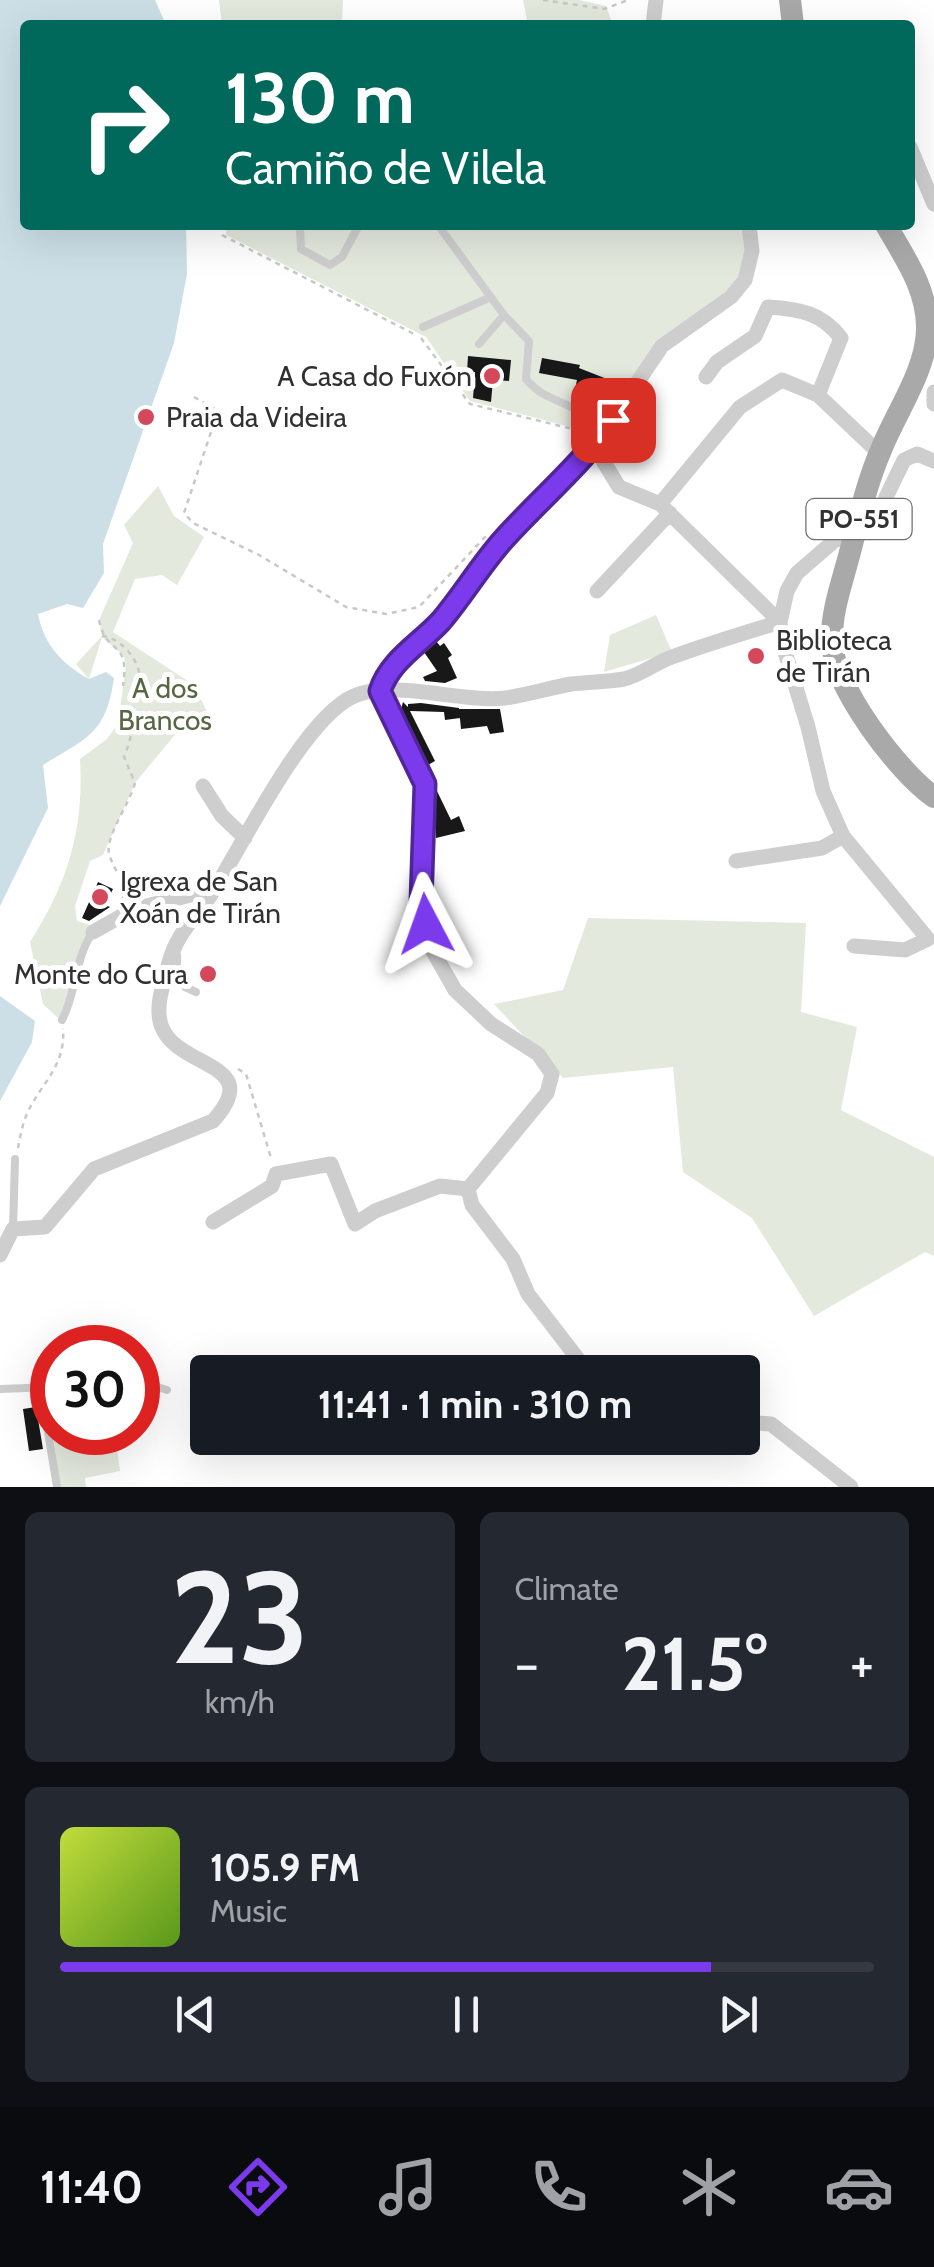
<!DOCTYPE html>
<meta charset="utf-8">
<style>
:root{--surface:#171b24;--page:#242831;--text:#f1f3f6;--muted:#9ea1a6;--line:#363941;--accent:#7c3aed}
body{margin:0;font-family:Cabin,sans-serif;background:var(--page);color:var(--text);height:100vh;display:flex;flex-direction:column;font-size:38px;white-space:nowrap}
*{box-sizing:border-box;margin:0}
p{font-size:32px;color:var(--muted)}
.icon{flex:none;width:55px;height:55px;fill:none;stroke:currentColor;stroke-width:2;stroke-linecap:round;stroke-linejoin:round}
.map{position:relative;height:1487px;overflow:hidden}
.side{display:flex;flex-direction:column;gap:25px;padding:25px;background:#0d0f14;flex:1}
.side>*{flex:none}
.banner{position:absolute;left:20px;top:20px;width:895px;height:210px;border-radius:10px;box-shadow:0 10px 40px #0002;background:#00695c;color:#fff;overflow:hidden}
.speed{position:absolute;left:30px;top:1325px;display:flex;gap:20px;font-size:50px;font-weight:700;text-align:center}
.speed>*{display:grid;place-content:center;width:130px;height:130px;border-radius:50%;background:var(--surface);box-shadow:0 10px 40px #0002;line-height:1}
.speed .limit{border:15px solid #d22;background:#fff;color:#111}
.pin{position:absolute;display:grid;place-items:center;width:85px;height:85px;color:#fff;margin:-42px;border-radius:20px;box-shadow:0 5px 15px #0006}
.me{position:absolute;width:110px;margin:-55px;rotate:356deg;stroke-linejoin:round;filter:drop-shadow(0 0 8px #0008)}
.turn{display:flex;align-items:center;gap:35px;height:210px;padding:0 40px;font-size:45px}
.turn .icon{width:130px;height:130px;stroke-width:2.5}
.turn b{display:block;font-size:70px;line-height:85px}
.big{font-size:75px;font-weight:800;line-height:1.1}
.side .card{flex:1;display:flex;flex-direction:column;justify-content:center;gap:15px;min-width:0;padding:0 35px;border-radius:15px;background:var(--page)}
.side .dial{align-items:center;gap:0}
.dial b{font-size:130px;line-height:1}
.song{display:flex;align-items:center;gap:30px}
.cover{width:120px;height:120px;border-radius:15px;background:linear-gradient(135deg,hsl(70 70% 55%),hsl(90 70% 35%))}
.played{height:10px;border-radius:5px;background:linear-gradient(90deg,var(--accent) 80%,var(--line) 80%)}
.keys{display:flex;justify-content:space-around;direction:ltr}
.heat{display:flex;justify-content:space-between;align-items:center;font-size:55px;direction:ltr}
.side .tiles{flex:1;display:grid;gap:25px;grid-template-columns:1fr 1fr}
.card:last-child{grid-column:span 2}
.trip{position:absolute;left:190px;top:1355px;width:570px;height:100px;border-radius:10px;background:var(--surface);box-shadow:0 10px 40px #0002;font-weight:800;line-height:100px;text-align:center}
.menu{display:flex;height:160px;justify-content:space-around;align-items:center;background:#090b0e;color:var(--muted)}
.menu .icon{width:70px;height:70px}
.menu .active{color:var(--accent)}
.menu b{font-size:45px;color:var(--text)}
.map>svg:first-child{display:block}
.green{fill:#e4e9de}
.water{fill:#ccdfe7}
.building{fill:#181818}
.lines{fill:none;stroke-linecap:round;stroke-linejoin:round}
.path{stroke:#c8c8c8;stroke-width:2.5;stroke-dasharray:5 5;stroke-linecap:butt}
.lane{stroke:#cecece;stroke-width:8}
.street{stroke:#cecece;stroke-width:15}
.primary{stroke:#a9a9a9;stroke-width:22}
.route-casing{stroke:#51269a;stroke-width:25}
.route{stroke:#7c3aed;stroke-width:18}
.poi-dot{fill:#d3485a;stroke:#fff;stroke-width:4}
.labels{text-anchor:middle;stroke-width:10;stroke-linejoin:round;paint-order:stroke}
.shield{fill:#fff;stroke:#6f6f6f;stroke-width:2.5}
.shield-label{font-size:25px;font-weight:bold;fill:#313131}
.poi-label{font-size:28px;fill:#313131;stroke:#fff;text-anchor:start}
.park-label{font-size:28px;fill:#566842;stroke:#fff}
</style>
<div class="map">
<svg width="934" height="1487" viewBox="0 0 934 1487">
<rect width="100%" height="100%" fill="#fff"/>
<path class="green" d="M 219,0 L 343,0 L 342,25 L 222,25 Z
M 523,0 L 579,0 L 606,6 L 613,25 L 528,25 Z
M 227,225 L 746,225 L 744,275 L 730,293 L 644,362 L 595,430 L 590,432 L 470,401 L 426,337 L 226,235 Z
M 158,486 L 174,516 L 204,537 L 177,585 L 162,575 L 135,579 L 113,632 L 194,685 L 208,714 L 201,728 L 178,731 L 135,783 L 103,855 L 90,861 L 75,906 L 77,921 L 90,925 L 91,930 L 60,1020 L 43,1004 L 30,942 C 68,882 84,830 80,759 L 107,739 L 118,723 L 126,666 L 124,656 L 102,637 L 89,679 L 76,664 L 102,636 L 99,620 L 133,543 L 124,525 Z
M 656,615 L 672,652 L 604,672 L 610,635 Z
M 588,918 L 806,923 L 801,1012 L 857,1027 L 841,1110 L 934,1157 L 934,1256 L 925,1252 L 814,1316 L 752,1218 L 683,1172 L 673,1067 L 563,1078 L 494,1004 L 563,990 Z
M 53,1433 L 115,1433 L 120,1471 L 85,1478 L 86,1487 L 60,1487 Z"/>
<path class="water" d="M 0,0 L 155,0 L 166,25 L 25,25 L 25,225 L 186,225 L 187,274 L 174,343 L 103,544 L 104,573 L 83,608 L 67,604 L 38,614 C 44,645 62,664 89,679 L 106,672 L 114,678 C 106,734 87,738 43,765 L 48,808 L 0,906 Z
M 0,996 L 35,1021 L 32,1042 L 0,1101 Z"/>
<path class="building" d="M 468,356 L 511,360 L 509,381 L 493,380 L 491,402 L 473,398 L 475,372 L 467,372 Z
M 542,358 L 580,365 L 579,368 L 607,379 L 598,405 L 573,399 L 577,380 L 539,373 Z
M 436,641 L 440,646 L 444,643 L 452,655 L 448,658 L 457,678 L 445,683 L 425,681 L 423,677 L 437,671 L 424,652 Z
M 403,702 L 408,707 L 408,704 L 421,703 L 459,708 L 460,718 L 445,720 L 444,712 L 410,711 L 435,761 L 428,765 L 401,709 Z
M 459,709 L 500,709 L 504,732 L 490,734 L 487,726 L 461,729 Z
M 436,789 L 451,820 L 459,816 L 465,831 L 436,838 Z
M 98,882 L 113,889 L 105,905 L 110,907 L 89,921 L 82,918 Z
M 36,1407 L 43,1449 L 29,1451 L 23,1409 Z"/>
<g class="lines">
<path class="path" d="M 543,0 L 604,9 L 628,0
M 222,235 L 414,334
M 421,338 L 470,404 L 581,431
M 194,397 L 218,411 L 184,513 L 193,523 L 259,555 L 346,607 L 386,614 L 419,607 L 486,536
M 99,620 C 107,658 130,637 123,686
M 102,636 C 124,638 145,667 139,688 C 138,693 135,698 134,703 C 131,725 134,733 124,757 L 135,783 C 131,801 105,837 109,853 C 113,871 127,880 123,900
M 238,1069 L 246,1074 L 271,1158
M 18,1148 C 20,1138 22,1126 26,1116 C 40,1083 66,1068 63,1028"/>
<path class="lane" d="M 300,225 L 301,249 L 330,265 L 342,257 L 359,225
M 438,225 L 504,315 L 529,341 L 526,379 C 552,411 589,396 594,442
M 423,327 L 491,297
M 479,344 L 504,315
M 177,955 L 177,967 L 185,987 L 196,992
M 62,1020 C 77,992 74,959 93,932
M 13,1229 L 15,1159
M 138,1381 L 167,1390
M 0,1389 L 52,1387
M 41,1389 L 57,1487"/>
<path class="street" d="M 653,25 L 656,0
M 910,147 L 934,204
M 706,377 L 717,362 L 755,336 L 768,307 C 800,309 822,313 841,338 L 818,395
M 934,392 L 934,404
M 594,446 L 619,487 L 660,504 L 740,407 L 782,380 L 818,395 L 879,453
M 597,591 L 670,513
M 380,691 L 425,784 L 421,902 L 430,946 L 455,990 L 491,1024 L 538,1054 L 552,1074 L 547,1093 L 468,1189 L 472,1205 L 513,1259 L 528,1294 L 588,1372
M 380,691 L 392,667 L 440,622 L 500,543 L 594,446 L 662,346 L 731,297 L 745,280 L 752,251 L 749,225
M 203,786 L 222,816 L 245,838
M 843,836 L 928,939 L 905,950 L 854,946
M 736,861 L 822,848 L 843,836 L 823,791 L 808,727 L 782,642 L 780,622 L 787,591 L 797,573 L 834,541 L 856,533 L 875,520 L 904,460 L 917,454 L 934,461
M 93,932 L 134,909 L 215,889
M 213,1222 L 272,1186 L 276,1174 L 331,1164 L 355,1224 L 375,1211 L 440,1186 L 468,1189
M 0,1255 L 13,1229 L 45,1227 L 94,1169 L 213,1121 C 267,1061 176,1070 161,1025 C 155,1006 163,986 168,966 C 178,928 196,920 214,890 C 244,842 305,717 354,696 C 392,679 462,703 505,698 C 527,695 549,688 571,684 C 588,682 607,682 624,679 C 641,675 655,663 672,657 C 707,644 744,633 780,622 L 660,504
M 742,1422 L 771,1424 L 851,1487
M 584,1438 L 593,1444 L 633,1438"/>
<path class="primary" d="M 790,0 L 793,25
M 886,225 C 905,258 928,290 927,330 C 926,371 896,412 881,450 C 867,482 859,518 850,552 C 843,580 831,611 832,641 C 832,685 898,772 934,797"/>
</g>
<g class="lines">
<g class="route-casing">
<path id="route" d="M 426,924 L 421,902 L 425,784 L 380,691 C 390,660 420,644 441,621 C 463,595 480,566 503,540 C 539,500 582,464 613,420"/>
</g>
<use href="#route" class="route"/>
</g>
<g class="poi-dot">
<circle cx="492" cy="376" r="10"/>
<circle cx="146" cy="417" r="10"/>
<circle cx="756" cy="656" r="10"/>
<circle cx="100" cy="897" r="10"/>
<circle cx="208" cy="974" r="10"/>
</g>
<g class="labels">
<rect class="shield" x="806.5" y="499" width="105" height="40" rx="8"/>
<g class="shield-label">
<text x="859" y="528">PO-551</text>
</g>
<g class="poi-label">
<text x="472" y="386" text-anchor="end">A Casa do Fuxón</text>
<text x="166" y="427">Praia da Videira</text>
<text x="776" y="650">Biblioteca<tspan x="776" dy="32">de Tirán</tspan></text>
<text x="120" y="891">Igrexa de San<tspan x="120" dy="32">Xoán de Tirán</tspan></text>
<text x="188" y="984" text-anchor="end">Monte do Cura</text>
</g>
<g class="park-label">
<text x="165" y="698">A dos<tspan x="165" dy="32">Brancos</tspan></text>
</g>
</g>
</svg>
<div class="speed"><div class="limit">30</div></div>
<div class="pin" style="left:613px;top:420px;background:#d93025"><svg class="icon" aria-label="arrive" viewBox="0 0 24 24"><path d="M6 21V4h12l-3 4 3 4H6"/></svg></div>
<svg class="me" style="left:426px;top:924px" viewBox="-20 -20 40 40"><path d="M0-17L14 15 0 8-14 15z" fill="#7c3aed" stroke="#fff" stroke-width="4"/></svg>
<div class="trip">11:41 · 1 min · 310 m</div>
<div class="banner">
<div class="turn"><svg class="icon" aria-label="right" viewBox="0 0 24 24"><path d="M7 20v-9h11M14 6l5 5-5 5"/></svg><div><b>130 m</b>Camiño de Vilela</div></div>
</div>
</div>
<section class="side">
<div class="tiles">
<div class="card dial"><b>23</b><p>km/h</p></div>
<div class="card"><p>Climate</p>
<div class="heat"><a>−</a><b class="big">21.5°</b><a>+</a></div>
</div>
<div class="card">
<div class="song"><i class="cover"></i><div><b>105.9 FM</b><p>Music</p></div></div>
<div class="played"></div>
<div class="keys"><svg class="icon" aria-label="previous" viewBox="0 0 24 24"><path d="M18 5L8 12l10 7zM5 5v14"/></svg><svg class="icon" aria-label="pause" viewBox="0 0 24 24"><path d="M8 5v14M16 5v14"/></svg><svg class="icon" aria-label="next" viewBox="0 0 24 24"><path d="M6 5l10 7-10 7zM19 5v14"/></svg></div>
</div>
</div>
</section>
<nav class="menu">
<b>11:40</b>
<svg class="icon active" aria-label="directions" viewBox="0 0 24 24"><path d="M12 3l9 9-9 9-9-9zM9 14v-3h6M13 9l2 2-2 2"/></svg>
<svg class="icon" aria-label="music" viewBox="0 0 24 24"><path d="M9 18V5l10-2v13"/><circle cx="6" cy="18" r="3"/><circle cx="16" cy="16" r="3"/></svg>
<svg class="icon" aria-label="phone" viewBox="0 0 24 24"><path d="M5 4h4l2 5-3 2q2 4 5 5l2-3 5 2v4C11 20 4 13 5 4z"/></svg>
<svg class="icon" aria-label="climate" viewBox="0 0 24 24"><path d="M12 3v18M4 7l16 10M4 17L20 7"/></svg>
<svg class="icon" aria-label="car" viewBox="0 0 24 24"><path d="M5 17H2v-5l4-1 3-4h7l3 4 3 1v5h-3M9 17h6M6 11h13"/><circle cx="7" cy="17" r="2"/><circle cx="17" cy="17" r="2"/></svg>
</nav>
